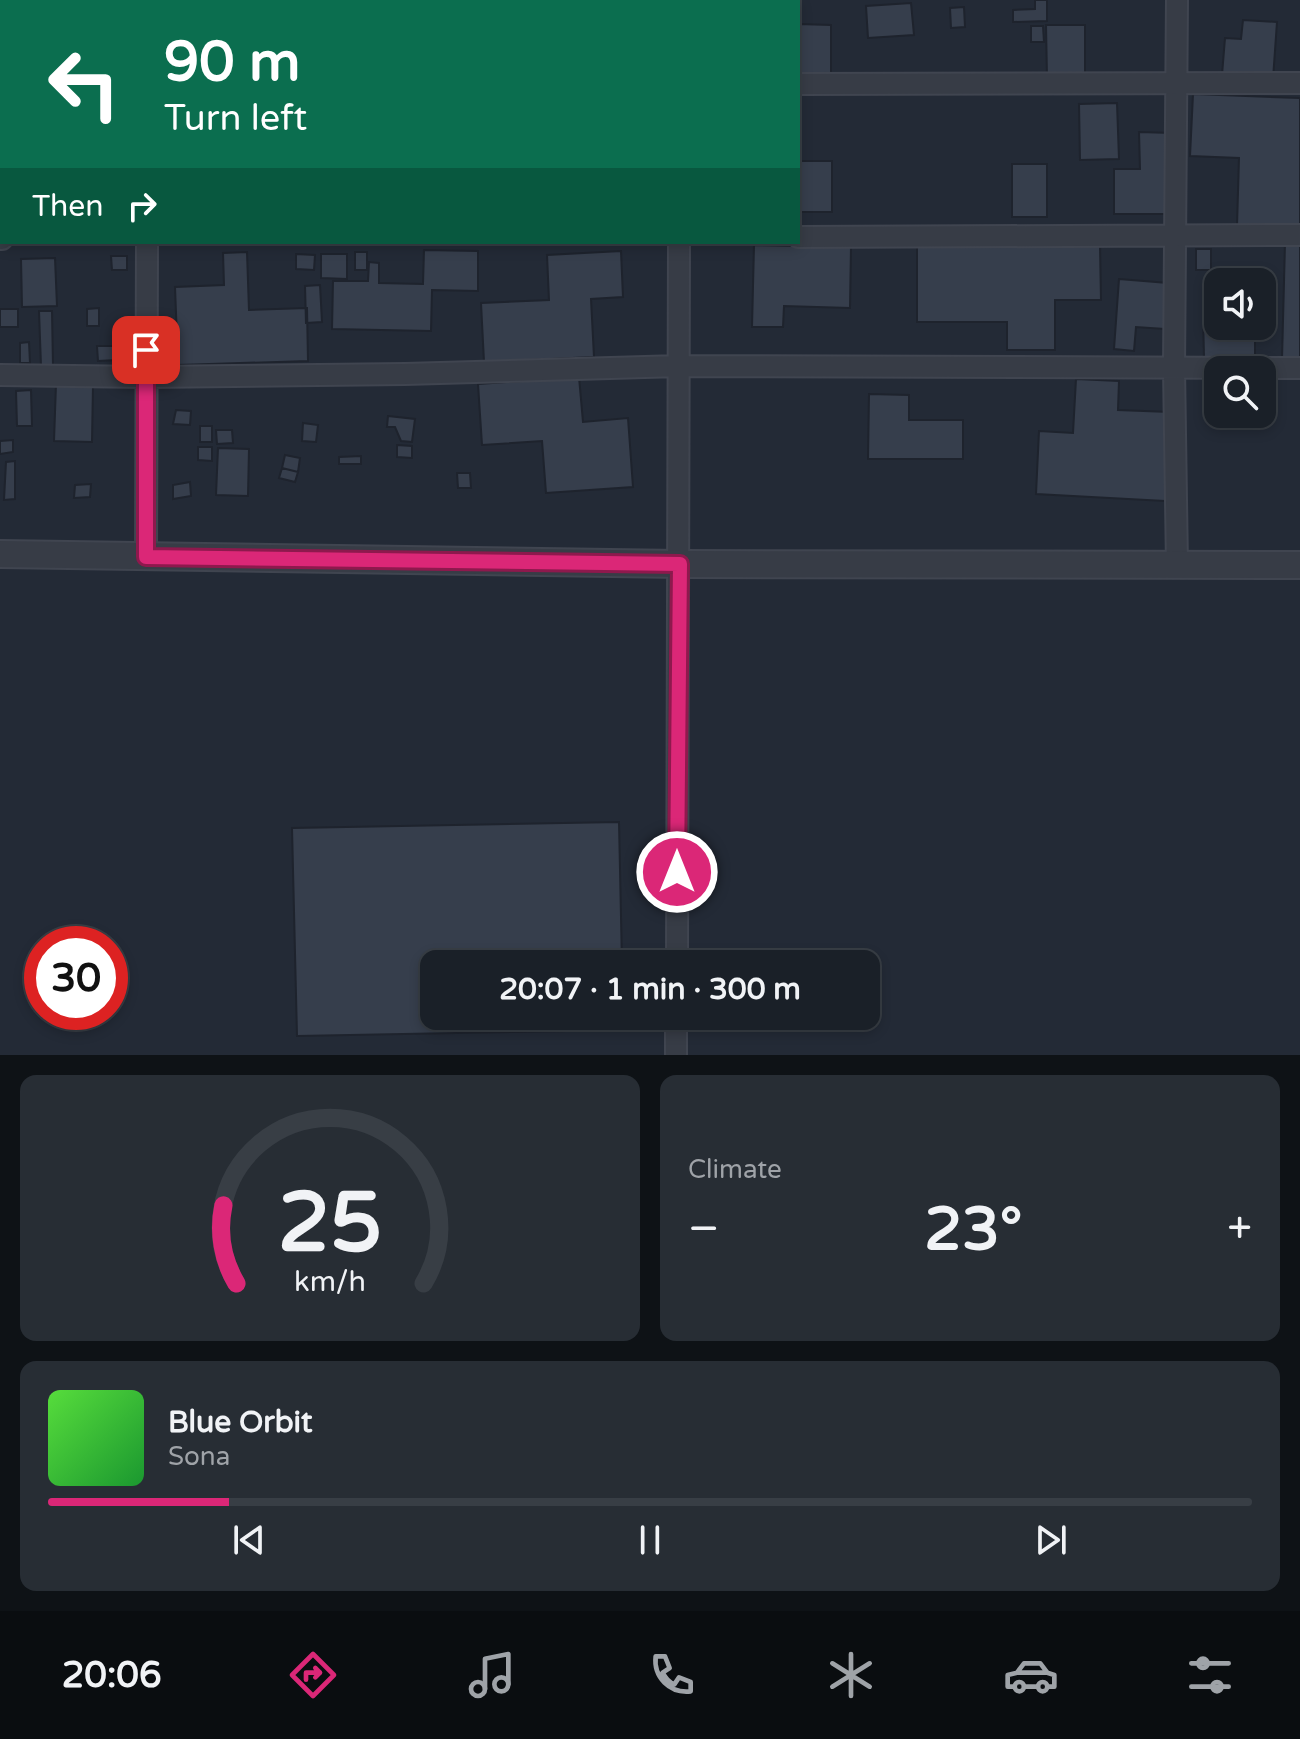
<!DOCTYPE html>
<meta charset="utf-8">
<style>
:root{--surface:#1a2028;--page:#272d34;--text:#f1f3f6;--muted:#9fa3a8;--line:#383e45;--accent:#db2777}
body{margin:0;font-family:"Varela Round",sans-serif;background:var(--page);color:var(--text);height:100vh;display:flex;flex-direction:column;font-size:30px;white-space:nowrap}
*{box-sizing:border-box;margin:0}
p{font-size:26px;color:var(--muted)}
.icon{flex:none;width:44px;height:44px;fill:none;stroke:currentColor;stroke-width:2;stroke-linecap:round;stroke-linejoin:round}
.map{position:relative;height:1055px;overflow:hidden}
.sheet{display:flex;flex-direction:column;gap:20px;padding:20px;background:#0e1216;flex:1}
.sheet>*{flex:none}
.hud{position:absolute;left:0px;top:0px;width:800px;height:244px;box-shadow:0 4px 12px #0003,0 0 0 2px var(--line);background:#0b6e4f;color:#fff;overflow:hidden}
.fabs{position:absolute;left:1204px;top:268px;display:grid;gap:16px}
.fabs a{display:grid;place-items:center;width:72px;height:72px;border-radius:16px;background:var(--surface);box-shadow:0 4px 12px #0003,0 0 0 2px var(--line);font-size:40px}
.speed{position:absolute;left:24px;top:926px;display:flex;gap:16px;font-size:40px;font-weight:700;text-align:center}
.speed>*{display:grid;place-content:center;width:104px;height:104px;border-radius:50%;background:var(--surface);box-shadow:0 4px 12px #0003,0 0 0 2px var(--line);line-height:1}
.speed .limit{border:12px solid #d22;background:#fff;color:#111}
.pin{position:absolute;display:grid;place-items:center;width:68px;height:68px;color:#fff;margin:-34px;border-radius:16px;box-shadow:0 4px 12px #0006}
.me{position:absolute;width:88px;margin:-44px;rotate:0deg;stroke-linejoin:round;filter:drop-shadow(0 0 6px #0008)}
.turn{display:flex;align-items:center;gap:28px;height:168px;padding:0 32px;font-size:36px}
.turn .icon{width:104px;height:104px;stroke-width:2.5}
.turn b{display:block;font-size:56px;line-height:68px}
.then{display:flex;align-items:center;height:76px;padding:0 32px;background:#0003;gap:16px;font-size:30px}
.big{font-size:60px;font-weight:700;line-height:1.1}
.sheet .widget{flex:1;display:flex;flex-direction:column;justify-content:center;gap:12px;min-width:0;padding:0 28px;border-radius:16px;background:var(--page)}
.sheet .dial{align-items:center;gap:0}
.dial svg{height:208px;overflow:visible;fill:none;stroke:var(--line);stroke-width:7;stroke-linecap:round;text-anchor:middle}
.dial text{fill:var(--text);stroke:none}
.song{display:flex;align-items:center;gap:24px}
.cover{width:96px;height:96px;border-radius:12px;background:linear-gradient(135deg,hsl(110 70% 55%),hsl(130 70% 35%))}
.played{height:8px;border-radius:4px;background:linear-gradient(90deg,var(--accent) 15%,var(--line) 15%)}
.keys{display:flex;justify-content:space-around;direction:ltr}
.heat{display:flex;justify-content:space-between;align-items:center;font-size:44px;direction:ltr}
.sheet .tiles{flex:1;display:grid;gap:20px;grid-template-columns:1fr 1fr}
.widget:last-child{grid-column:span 2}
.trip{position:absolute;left:420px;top:950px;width:460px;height:80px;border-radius:16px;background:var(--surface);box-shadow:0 4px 12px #0003,0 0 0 2px var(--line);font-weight:700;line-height:80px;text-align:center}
.menu{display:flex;height:128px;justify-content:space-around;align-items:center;background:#0a0d10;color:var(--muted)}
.menu .icon{width:56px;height:56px}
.menu .current{color:var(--accent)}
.menu b{font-size:36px;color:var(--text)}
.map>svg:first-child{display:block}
.building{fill:#363e4c;stroke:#1e232d;stroke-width:2}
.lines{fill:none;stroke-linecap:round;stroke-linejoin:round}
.minor-casing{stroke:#404550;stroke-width:24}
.tertiary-casing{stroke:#404550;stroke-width:30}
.minor{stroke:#373c46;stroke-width:20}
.tertiary{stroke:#373c46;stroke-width:26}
.route-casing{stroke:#8e194d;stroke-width:20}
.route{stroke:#db2777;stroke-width:14}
</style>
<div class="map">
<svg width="1300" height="1055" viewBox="0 0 1300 1055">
<rect width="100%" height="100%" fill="#232a36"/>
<path class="building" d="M 177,0 L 274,0 L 177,2 Z
M 1035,0 L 1047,0 L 1047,21 L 1013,22 L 1013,10 L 1035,9 Z
M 911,3 L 914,35 L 868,38 L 866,6 Z
M 964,7 L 965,27 L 951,28 L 950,8 Z
M 1243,20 L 1277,22 L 1273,79 L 1222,75 L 1225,38 L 1241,39 Z
M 798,24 L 831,25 L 831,78 L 798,77 Z
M 1046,25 L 1085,25 L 1085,78 L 1047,79 Z
M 1031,26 L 1043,26 L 1044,42 L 1031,42 Z
M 1193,94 L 1300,98 L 1300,229 L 1237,226 L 1239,158 L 1190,156 Z
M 1117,103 L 1119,159 L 1080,160 L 1079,104 Z
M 1139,132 L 1172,133 L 1172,214 L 1114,214 L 1114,169 L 1140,169 Z
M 798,161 L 832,161 L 832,212 L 798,212 Z
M 1012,164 L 1047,164 L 1047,217 L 1012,217 Z
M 1285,243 L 1300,243 L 1300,359 L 1282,359 Z
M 754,245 L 851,247 L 850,308 L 784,306 L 783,327 L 752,327 Z
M 917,245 L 1100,245 L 1101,300 L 1055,300 L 1055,350 L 1007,350 L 1007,322 L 917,322 Z
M 1196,249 L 1211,249 L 1211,270 L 1196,270 Z
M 424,250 L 478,251 L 478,291 L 432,290 L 431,331 L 332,329 L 333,281 L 368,281 L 369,262 L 379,263 L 379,283 L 423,284 Z
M 621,251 L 623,297 L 591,299 L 594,357 L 484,362 L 481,303 L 549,300 L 547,255 Z
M 247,252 L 249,310 L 307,308 L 308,361 L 178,365 L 175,287 L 224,285 L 223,253 Z
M 355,252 L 367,252 L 367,270 L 355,270 Z
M 296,254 L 315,255 L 314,270 L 296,269 Z
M 321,254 L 347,254 L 347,279 L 321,278 Z
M 111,256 L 127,256 L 127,270 L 112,270 Z
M 55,258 L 57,306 L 22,307 L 21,259 Z
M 1119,279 L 1168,283 L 1165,329 L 1136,327 L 1134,351 L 1114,349 Z
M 320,285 L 322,322 L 306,323 L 305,286 Z
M 99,308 L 99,326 L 87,326 L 87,309 Z
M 0,309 L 18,309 L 18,327 L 0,327 Z
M 39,311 L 52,311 L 53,366 L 41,366 Z
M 1218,314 L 1218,326 L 1255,326 L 1255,357 L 1204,357 L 1203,315 Z
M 29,342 L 30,363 L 20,363 L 20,343 Z
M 97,346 L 117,346 L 117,360 L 98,361 Z
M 579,377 L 583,422 L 628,418 L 633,487 L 546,493 L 542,441 L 482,445 L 478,384 Z
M 1076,379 L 1119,381 L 1118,410 L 1170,412 L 1165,501 L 1036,494 L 1039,431 L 1073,433 Z
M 56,384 L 93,385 L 92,442 L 54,441 Z
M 31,390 L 32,426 L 17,426 L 16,391 Z
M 869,394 L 909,395 L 909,420 L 963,420 L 963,459 L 868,459 Z
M 176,410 L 191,411 L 190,425 L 173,424 Z
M 388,416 L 415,419 L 412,442 L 401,441 L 395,427 L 387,427 Z
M 303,423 L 318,425 L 316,442 L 302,441 Z
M 200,426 L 212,426 L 212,442 L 200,442 Z
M 216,430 L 232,430 L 233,443 L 217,444 Z
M 13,440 L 13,452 L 0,454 L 0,441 Z
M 397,445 L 412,446 L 412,458 L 397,457 Z
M 198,447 L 212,447 L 212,461 L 198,460 Z
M 218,448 L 249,449 L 248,496 L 216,495 Z
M 285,455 L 300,458 L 298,472 L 282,468 Z
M 361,456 L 361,464 L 339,464 L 339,457 Z
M 15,461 L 15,499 L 4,500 L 6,462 Z
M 282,468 L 298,472 L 295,482 L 279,478 Z
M 457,473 L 470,473 L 471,488 L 458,488 Z
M 190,482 L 191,496 L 173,499 L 173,485 Z
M 91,484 L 90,497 L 74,498 L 75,485 Z
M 619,822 L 622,964 L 434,964 L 434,1016 L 623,1016 L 623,1030 L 297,1036 L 292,828 Z"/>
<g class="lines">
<g class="minor-casing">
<path id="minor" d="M 679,0 L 679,2
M 1177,0 L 1174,368 L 1177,566
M 149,2 L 149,0
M 798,84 L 1300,83
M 0,88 L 2,88
M 798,237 L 1300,235
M 0,239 L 2,239
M 0,375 L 146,377 L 405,374 L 679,366 L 1300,368
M 146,557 L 147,242
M 677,964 L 679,242
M 676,1055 L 676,1016"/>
</g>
<g class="tertiary-casing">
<path id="tertiary" d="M 0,554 L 680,564 L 1300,565"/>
</g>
<use href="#minor" class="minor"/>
<use href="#tertiary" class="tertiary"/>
</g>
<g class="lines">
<g class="route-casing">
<path id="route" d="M 146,350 L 146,557 L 680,564 L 677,872"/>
</g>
<use href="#route" class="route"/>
</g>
</svg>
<div class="fabs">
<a><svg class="icon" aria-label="sound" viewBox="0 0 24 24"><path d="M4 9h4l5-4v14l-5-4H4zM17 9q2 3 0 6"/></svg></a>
<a><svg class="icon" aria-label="search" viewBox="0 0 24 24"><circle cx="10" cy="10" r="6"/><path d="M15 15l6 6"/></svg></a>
</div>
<div class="speed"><div class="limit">30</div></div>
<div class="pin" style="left:146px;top:350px;background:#d93025"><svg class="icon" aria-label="arrive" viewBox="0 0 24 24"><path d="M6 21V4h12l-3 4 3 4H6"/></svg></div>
<svg class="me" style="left:677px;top:872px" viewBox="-20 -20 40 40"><circle r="17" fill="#db2777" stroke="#fff" stroke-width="3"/><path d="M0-11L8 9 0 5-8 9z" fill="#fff"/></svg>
<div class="trip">20:07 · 1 min · 300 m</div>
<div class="hud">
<div class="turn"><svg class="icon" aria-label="left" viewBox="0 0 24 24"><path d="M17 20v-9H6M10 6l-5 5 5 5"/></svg><div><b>90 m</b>Turn left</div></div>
<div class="then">Then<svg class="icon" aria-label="right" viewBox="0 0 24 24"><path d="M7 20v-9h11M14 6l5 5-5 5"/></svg></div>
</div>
</div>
<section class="sheet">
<div class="tiles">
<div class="widget dial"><svg viewBox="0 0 100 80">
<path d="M14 69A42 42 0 1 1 86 69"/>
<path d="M14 69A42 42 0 0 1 9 39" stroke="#db2777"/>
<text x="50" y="56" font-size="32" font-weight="700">25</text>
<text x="50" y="72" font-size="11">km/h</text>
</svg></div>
<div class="widget"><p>Climate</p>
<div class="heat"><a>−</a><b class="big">23°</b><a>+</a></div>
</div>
<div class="widget">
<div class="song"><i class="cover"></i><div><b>Blue Orbit</b><p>Sona</p></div></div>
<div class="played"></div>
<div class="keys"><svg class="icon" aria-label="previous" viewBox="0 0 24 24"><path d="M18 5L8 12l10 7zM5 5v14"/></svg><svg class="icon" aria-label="pause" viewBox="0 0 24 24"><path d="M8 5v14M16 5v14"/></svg><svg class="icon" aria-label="next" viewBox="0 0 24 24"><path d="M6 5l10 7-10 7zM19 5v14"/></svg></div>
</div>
</div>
</section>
<nav class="menu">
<b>20:06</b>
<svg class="icon current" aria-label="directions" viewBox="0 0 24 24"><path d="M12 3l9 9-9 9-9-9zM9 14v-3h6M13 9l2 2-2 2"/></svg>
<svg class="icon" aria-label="music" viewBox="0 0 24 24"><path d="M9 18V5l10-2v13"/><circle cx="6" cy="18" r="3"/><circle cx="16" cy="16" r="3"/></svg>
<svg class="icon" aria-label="phone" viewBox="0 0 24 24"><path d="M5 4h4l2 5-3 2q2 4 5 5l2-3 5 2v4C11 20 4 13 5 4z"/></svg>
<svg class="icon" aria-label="climate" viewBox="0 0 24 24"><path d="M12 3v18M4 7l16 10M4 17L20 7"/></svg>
<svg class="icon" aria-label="car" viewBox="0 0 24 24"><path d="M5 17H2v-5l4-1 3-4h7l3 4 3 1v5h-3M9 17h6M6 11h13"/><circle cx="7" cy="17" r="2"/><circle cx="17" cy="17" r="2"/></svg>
<svg class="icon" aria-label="filters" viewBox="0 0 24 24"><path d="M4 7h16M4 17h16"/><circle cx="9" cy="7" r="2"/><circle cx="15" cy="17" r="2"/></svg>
</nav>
